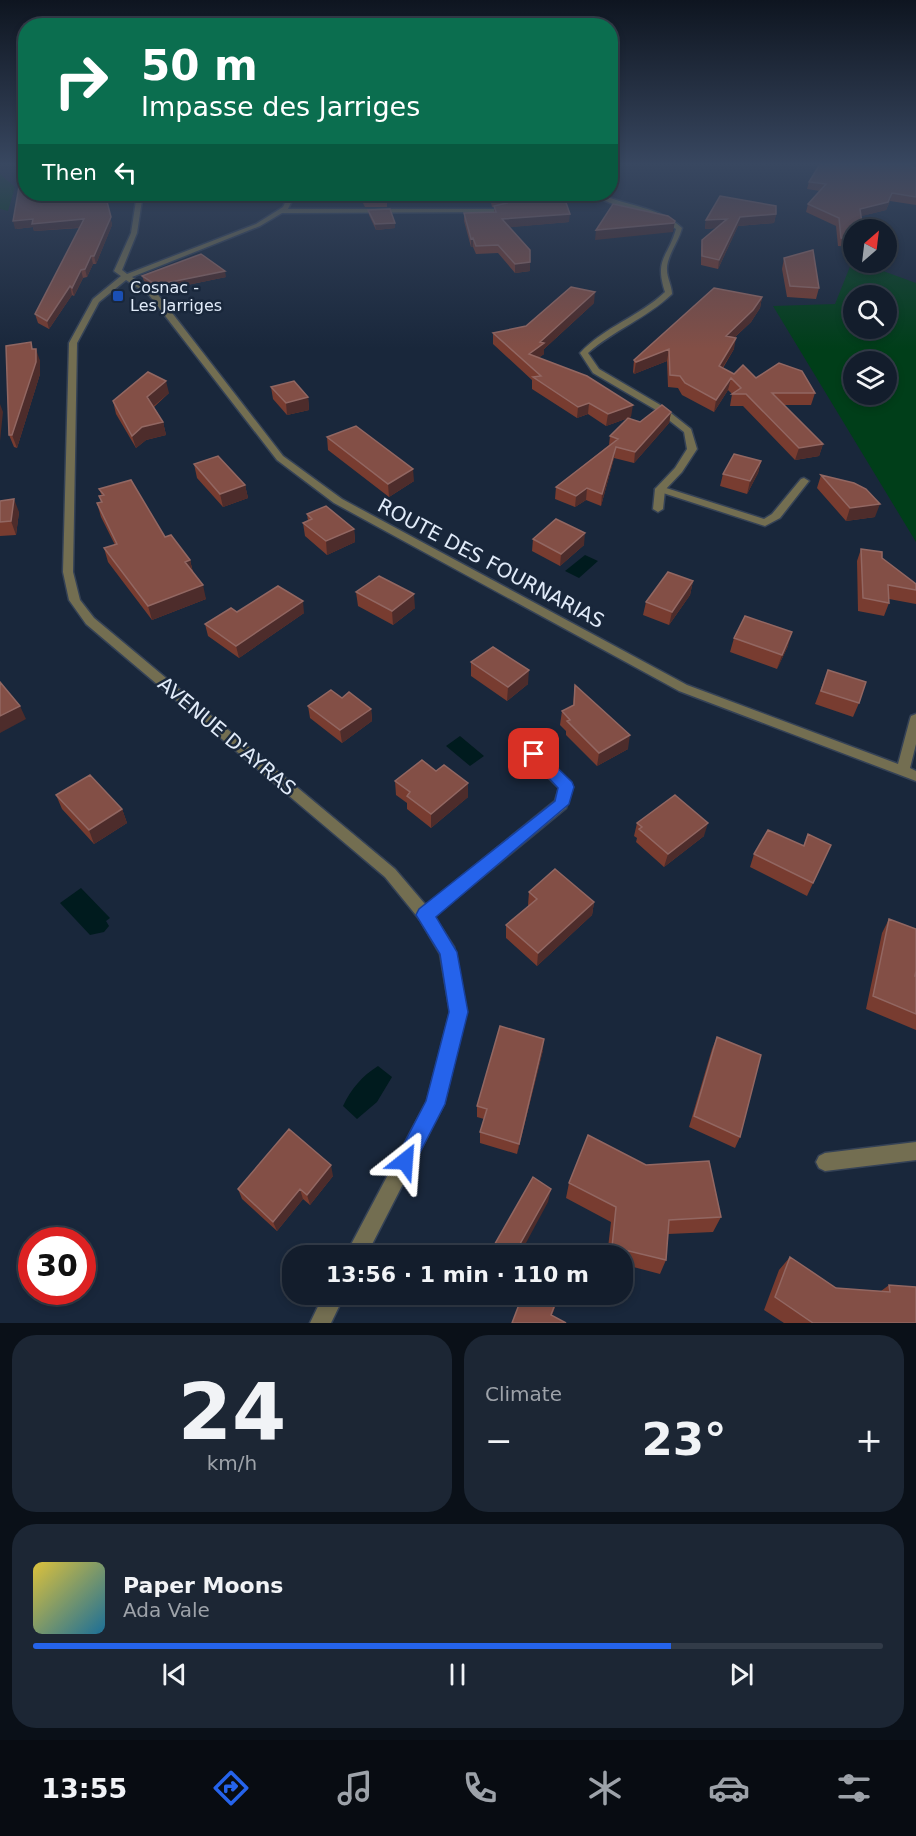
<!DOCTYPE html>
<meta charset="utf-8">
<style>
:root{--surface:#131d2c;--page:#1c2634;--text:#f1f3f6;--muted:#9da2a9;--line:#323b48;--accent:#2563eb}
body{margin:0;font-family:"DejaVu Sans",sans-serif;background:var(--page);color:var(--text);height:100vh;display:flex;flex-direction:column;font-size:22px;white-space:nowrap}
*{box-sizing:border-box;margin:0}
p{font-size:20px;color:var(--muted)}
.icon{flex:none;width:33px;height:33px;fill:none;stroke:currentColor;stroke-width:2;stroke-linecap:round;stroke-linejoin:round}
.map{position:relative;height:1323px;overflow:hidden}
.details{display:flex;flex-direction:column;gap:12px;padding:12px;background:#0a1018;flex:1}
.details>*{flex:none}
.banner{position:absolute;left:18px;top:18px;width:600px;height:183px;border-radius:24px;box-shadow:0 3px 9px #0003,0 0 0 2px var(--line);background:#0b6e4f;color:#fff;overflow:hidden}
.needle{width:39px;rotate:28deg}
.buttons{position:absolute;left:843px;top:219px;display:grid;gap:12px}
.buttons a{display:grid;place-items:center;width:54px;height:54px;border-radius:50%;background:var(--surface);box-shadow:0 3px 9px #0003,0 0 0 2px var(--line);font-size:30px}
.speed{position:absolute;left:18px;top:1227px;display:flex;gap:12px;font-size:30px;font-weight:700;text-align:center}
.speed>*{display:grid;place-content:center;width:78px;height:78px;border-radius:50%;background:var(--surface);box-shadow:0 3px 9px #0003,0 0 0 2px var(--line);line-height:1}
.speed .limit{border:9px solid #d22;background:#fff;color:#111}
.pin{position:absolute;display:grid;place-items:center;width:51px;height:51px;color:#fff;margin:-26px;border-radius:12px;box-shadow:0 3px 9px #0006}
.me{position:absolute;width:66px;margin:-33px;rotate:28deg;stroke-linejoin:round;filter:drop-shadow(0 0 4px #0008)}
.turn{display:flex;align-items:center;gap:21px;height:126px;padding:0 24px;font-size:27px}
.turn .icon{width:78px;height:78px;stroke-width:2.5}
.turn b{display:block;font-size:42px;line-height:51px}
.then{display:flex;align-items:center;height:57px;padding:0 24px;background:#0003;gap:12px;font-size:22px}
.big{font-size:45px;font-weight:800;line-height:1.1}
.details .widget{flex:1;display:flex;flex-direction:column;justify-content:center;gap:9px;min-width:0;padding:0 21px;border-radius:24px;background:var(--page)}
.details .dial{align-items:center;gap:0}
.dial b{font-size:78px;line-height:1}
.song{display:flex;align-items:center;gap:18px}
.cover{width:72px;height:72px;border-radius:9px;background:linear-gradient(135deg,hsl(50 70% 55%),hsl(200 70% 35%))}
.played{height:6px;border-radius:3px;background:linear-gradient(90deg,var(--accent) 75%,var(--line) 75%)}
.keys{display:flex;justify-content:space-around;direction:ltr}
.heat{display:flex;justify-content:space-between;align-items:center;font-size:33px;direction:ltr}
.details .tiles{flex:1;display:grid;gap:12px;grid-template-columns:1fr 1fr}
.widget:last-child{grid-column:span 2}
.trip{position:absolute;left:282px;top:1245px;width:351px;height:60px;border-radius:24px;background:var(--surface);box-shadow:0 3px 9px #0003,0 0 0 2px var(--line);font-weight:800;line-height:60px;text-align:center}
.menu{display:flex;height:96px;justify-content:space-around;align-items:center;background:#080c12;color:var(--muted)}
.menu .icon{width:42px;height:42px}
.menu .selected{color:var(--accent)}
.menu b{font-size:27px;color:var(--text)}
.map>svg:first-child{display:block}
.green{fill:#003e19;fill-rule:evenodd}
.water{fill:#001b1e}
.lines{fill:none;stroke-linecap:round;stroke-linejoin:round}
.service-casing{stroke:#354256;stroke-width:3}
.minor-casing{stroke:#354256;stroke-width:3}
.service{fill:#736e51;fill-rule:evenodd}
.minor{fill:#736e51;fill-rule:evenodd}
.wall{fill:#783c30}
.shaded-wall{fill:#4d2c2b}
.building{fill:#834f46;stroke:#926762;stroke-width:1.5}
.route{fill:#2563eb;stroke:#184099;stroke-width:1.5}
.transit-dot{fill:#1a4fb4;stroke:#19273b;stroke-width:2}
.labels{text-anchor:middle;stroke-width:5;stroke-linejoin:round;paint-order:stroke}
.far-poi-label{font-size:16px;fill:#e1ebf9;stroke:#19273b;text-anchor:start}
.street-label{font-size:20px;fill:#e1ebf9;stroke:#19273b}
</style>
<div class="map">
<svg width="916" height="1323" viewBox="0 0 916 1323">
<rect width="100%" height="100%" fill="#19273b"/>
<path class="green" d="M 0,174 L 15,187 L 8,211 L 0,209 Z
M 853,259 L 854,262 L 861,263 L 916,283 L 916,542 L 773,306 L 835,304 ZM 854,296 L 886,296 L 886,328 L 854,328 ZM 854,362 L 886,362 L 886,394 L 854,394 Z"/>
<path class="water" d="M 585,555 L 598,561 L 579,578 L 565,571 Z
M 460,736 L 484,756 L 470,766 L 446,746 Z
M 81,888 L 110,918 L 106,921 L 109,926 L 104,932 L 90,935 L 60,903 Z
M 378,1066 L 392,1077 L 377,1102 L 357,1119 L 343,1106 C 351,1089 362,1076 378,1066 Z"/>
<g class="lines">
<g class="service-casing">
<path id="service" d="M 804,478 L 809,481 L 780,518 L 765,526 L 657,491 L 655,489 L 660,486 L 663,487 L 764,519 L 772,514 L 801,479 Z
M 534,750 L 539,751 L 571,783 L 573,787 L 566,808 L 430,920 L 425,922 L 420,920 L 417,915 L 420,910 L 555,801 L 559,788 L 529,759 L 527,755 L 529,751 Z"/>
</g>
<g class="minor-casing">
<path id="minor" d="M 137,194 L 143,194 L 137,233 L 122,270 L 127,274 L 256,224 L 283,207 L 289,194 L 295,194 L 288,209 L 504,209 L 504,211 L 502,212 L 282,213 L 260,226 L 132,277 L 155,291 L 283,456 L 342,499 L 687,685 L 898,764 L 910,719 L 911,716 L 916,714 L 916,744 L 910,768 L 916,771 L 916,781 L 679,691 L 334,503 L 277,460 L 149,295 L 126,280 L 99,302 L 77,343 L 73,572 L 80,600 L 94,618 L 395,869 L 430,910 L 454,947 L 466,1012 L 444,1104 L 366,1256 L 345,1256 L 427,1101 L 450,1012 L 440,954 L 420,920 L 385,877 L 86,624 L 69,600 L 63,572 L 69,343 L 93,299 L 121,276 L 114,271 L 131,233 Z
M 593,194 L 600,194 C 627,206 660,207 682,228 C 679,241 666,257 667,270 C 667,278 672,286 672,294 C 647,318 614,330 588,353 L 599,369 L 662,406 L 691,429 L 697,449 L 682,472 L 665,490 L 663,509 L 658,512 L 653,509 L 655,489 L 675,468 L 687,449 L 684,432 L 656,410 L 593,373 L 580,353 C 604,327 640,316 665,292 C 654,258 668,258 676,229 C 650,209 617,211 593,194 Z
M 916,1142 L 916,1160 L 825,1171 L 819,1168 L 816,1162 L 819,1156 L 825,1153 Z
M 324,1294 L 345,1294 L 331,1323 L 310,1323 Z"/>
</g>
<use href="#service" class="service"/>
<use href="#minor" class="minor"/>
</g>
<path class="wall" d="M 912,167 L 916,168 L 916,205 L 890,201 L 886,210 L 861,216 L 854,230 L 854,247 L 838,246 L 836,226 L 806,212 L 808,204 L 820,191 L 807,189 L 809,182 Z
M 105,194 L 112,225 L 96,264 L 93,264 L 87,277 L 83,278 L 74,296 L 72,295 L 49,329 L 38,323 L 35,314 L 80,228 L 34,231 L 33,227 L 15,229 Z
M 244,194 L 268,194 L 244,196 Z
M 356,194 L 384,194 L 387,202 L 387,207 L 365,207 L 362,201 L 359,201 Z
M 489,194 L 563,194 L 569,222 L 509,227 L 530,271 L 515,273 L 498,253 L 476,254 L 473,247 L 471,247 L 464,221 L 464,213 L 494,212 L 494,207 L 492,207 Z
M 368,210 L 395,228 L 376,230 L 369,215 Z
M 776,214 L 774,223 L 738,226 L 718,269 L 701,265 L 701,249 L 702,240 L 716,228 L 705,229 L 706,220 Z
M 784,258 L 819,288 L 816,299 L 787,297 L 782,269 Z
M 142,276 L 226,277 L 158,291 L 144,281 Z
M 762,297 L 760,308 L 751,322 L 734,338 L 734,349 L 723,368 L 734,374 L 756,378 L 815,393 L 811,405 L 784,405 L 823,444 L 819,456 L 795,460 L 743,406 L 730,406 L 732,394 L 728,390 L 714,412 L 682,395 L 678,388 L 668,387 L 667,361 L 634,374 L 633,372 L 634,360 Z
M 594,303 L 544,349 L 544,354 L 538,358 L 631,417 L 606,426 L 588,414 L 577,418 L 532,389 L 532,380 L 493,344 L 493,333 L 526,326 Z
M 33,349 L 40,361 L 40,374 L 17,448 L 14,447 L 9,435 Z
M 271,387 L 308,397 L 309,410 L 287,415 L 273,399 Z
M 169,393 L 154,407 L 163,422 L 166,435 L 146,440 L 136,448 L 116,414 L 113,401 Z
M 671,412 L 669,423 L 634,463 L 614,458 L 601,506 L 586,500 L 575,507 L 555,499 L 556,487 L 609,445 L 610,436 Z
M 327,437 L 414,481 L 389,497 L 328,450 Z
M 761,461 L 758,473 L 747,494 L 720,486 L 723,474 Z
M 194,464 L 245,485 L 248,498 L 223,507 L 197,478 Z
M 821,475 L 875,517 L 846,521 L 817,488 Z
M 99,489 L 165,537 L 190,560 L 193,572 L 206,599 L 152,620 L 108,562 L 104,548 L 115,545 L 101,517 L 97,503 L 101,502 L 99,496 L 102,496 Z
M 0,501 L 19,512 L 16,535 L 0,536 Z
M 307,514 L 354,529 L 355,542 L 327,555 L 305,536 L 303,523 L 308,521 Z
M 533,539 L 584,545 L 560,566 L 532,551 Z
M 861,549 L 882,558 L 916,584 L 916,604 L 889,599 L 889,603 L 884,616 L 858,611 L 857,561 Z
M 693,581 L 690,595 L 669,625 L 643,615 L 646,602 Z
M 356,592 L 415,608 L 393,625 L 358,606 Z
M 237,612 L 304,613 L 239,658 L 208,636 L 205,624 Z
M 734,638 L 788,646 L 777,669 L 730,652 Z
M 471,662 L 528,684 L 507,701 L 471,676 Z
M 828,670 L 859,703 L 853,717 L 815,704 Z
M 575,685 L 628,749 L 597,766 L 566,735 L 566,731 L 560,725 L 562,711 L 573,705 Z
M 342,698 L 371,709 L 372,721 L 342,743 L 310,718 L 308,706 Z
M 395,781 L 468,797 L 431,828 L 407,809 L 407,803 L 396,795 Z
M 56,795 L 122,809 L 127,823 L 94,844 L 62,809 Z
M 637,823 L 704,836 L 664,867 L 636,842 L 637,838 L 634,836 Z
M 808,834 L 831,845 L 807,896 L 750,867 L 754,854 L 803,846 Z
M 529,892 L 594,902 L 592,915 L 537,966 L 506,938 L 506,925 L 529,906 L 528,905 Z
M 889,919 L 916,976 L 916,1030 L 866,1009 L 882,933 Z
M 717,1037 L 740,1137 L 735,1148 L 689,1127 L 712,1049 Z
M 543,1050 L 517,1154 L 480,1143 L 480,1132 L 484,1119 L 477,1117 L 477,1106 Z
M 333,1176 L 310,1205 L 303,1199 L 277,1231 L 242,1199 L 238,1189 Z
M 569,1183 L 721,1217 L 713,1232 L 668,1234 L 666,1260 L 660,1274 L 622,1264 L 622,1256 L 607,1256 L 611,1222 L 566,1198 Z
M 790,1257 L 836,1288 L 881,1291 L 889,1285 L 916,1323 L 784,1323 L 764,1310 L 779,1270 Z
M 509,1294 L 560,1294 L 552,1315 L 520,1301 Z"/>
<path class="shaded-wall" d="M 892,193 L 890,201 L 886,210 L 858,217 L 860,209 Z
M 105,194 L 112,225 L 96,264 L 94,256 Z
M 570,214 L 569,222 L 502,228 L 502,219 Z
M 776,214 L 774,223 L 738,226 L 718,269 L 719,260 L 740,217 Z
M 33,219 L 84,219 L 86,227 L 34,231 L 33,227 L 15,229 L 13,221 Z
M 727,219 L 726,227 L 705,229 L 706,220 Z
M 675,221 L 673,232 L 595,240 L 596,230 Z
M 395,223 L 395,228 L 376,230 L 375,224 Z
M 473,238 L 473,247 L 471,247 L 471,239 Z
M 91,256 L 93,264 L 87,277 L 85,269 Z
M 530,262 L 530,271 L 515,273 L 515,264 Z
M 81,270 L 83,278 L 74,296 L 72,288 Z
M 225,271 L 226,277 L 158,291 L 156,285 Z
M 70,286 L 72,295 L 49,329 L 47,321 Z
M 595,292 L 594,303 L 544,349 L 544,354 L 528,365 L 529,354 L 540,342 Z
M 762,297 L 760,308 L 751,322 L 724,347 L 726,336 Z
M 736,338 L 734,349 L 716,378 L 719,366 Z
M 36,349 L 40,361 L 40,374 L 17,448 L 12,435 Z
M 669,349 L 667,361 L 634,374 L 636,362 Z
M 731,378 L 728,390 L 714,412 L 716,400 Z
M 166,381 L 169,393 L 150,409 L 147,397 Z
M 308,397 L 309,410 L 287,415 L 286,403 Z
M 589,403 L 588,414 L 577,418 L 578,407 Z
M 0,404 L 3,412 L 0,441 Z
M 633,405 L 631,417 L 606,426 L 608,414 Z
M 671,412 L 669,423 L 634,463 L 635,452 Z
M 163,422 L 166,435 L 146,440 L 136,448 L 132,436 L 142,427 Z
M 823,444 L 819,456 L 795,460 L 799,448 Z
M 616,447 L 614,458 L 601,506 L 602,494 Z
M 761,461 L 758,473 L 747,494 L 750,481 Z
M 413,469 L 414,481 L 389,497 L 388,484 Z
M 245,485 L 248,498 L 223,507 L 220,494 Z
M 587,488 L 586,500 L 575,507 L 576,496 Z
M 14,499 L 19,512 L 16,535 L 11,521 Z
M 880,504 L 875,517 L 846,521 L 850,508 Z
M 354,529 L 355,542 L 327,555 L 326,541 Z
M 585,533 L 584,545 L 560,566 L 561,554 Z
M 190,560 L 193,573 L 185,562 Z
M 693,581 L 690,595 L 669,625 L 672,612 Z
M 203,585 L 206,599 L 152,620 L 148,606 Z
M 414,594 L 415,608 L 393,625 L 392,611 Z
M 303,601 L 304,613 L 239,658 L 236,646 Z
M 792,632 L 788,646 L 777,669 L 782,655 Z
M 529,670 L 528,684 L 507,701 L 508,687 Z
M 20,706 L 26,719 L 0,733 L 0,716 Z
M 371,709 L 372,721 L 342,743 L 340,730 Z
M 630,735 L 628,749 L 597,766 L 599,753 Z
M 468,783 L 468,797 L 431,828 L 431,814 Z
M 122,809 L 127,823 L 94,844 L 89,830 Z
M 708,823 L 704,836 L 664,867 L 668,854 Z
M 594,902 L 592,915 L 537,966 L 538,953 Z
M 544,1039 L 543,1050 L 517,1154 L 519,1144 Z
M 331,1165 L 333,1176 L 310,1205 L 307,1195 Z
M 300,1189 L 303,1199 L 277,1231 L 273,1222 Z
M 551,1189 L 548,1202 L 519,1256 L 520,1244 Z
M 559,1294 L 560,1294 L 549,1323 L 551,1315 Z"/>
<path class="building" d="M 23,164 L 26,164 L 26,194 L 105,194 L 111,217 L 94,256 L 91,256 L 85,269 L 81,270 L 72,288 L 70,286 L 47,321 L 35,314 L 84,219 L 32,224 L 33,219 L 13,221 Z
M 820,164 L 912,164 L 912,167 L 916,168 L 916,197 L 892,193 L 888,202 L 860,209 L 863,230 L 854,230 L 854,239 L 841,238 L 839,218 L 808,204 L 826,184 L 809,182 Z
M 357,194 L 384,194 L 387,202 L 364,202 L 361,195 L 358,196 Z
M 491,194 L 563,194 L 570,214 L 502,219 L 530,250 L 530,262 L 515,264 L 498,245 L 476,246 L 473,238 L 471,239 L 464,213 L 496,212 L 494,206 L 507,203 L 504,199 L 493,199 Z
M 720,196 L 776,206 L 776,214 L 740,217 L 719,260 L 702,256 L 702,240 L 727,219 L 706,220 Z
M 613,204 L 668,216 L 675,221 L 674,223 L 596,230 Z
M 390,209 L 395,223 L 375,224 L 368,210 Z
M 813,250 L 819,288 L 790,286 L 784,258 Z
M 201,254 L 225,271 L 156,285 L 142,276 Z
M 571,287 L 595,292 L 540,342 L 544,343 L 529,354 L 587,376 L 633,405 L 608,414 L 589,403 L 578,407 L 533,377 L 541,376 L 493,333 L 526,326 Z
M 714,288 L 762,297 L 753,310 L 726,336 L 736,338 L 719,366 L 734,374 L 743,365 L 756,378 L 779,363 L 802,371 L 815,393 L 772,393 L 823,444 L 799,448 L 746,394 L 732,394 L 741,388 L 731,378 L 716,400 L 685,383 L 680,376 L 670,375 L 669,349 L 636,362 L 634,360 Z
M 31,342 L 32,349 L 36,349 L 36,362 L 12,435 L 9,435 L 6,346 Z
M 148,372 L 166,381 L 147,397 L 163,422 L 142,427 L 132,436 L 113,401 Z
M 294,381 L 308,397 L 286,403 L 271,387 Z
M 662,405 L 671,412 L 635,452 L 616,447 L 602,494 L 587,488 L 576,496 L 556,487 L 618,439 L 610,436 L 628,418 L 640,422 Z
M 356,426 L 413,469 L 388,484 L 327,437 Z
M 734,454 L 761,461 L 750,481 L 723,474 Z
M 218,456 L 245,485 L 220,494 L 194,464 Z
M 821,475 L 854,483 L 866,489 L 880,504 L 850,508 Z
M 131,480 L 165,537 L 171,535 L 190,560 L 185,562 L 203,585 L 148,606 L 104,548 L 117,544 L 97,503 L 102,502 L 99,496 L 104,495 L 99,489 Z
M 14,499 L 11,521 L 0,522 L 0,501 Z
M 326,506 L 354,529 L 326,541 L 303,523 L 312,519 L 307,514 Z
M 556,519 L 585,533 L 561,554 L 533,539 Z
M 861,549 L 882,552 L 882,558 L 916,584 L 916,590 L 888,585 L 889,603 L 863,598 Z
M 668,572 L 693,581 L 672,612 L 646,602 Z
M 379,576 L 414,594 L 392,611 L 356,592 Z
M 278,586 L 303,601 L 236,646 L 205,624 L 231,608 L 237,612 Z
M 745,616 L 792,632 L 782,655 L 734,638 Z
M 493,647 L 529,670 L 508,687 L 471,662 Z
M 828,670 L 866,682 L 859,703 L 821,691 Z
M 0,682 L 20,706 L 0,716 Z
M 575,685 L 630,735 L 599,753 L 567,721 L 570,720 L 562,711 L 574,705 Z
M 331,690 L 342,698 L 349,692 L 371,709 L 340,730 L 308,706 Z
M 422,760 L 436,771 L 444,765 L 468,783 L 431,814 L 407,796 L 410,792 L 395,781 Z
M 90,775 L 122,809 L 89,830 L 56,795 Z
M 675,795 L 708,823 L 668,854 L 639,829 L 642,827 L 637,823 Z
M 768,830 L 804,846 L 808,834 L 831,845 L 813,883 L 754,854 Z
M 555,869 L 594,902 L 538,953 L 506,925 L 537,899 L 529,892 Z
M 889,919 L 916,929 L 916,971 L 915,976 L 916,976 L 916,1014 L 873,996 Z
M 500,1026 L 544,1039 L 519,1144 L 480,1132 L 487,1109 L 477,1106 Z
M 717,1037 L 761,1055 L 740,1137 L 694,1116 Z
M 289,1129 L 331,1165 L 307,1195 L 300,1189 L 273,1222 L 238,1189 Z
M 588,1135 L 646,1165 L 709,1161 L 721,1217 L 669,1220 L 666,1260 L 612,1247 L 616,1207 L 569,1183 Z
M 533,1177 L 551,1189 L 520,1244 L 538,1256 L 488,1256 Z
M 790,1257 L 836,1288 L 890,1292 L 889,1285 L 916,1287 L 916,1323 L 813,1323 L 775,1297 Z
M 523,1294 L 559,1294 L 551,1315 L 566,1323 L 512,1323 Z"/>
<linearGradient id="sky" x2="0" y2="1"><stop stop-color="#0e1520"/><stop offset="0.47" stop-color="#384760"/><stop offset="1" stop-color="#384760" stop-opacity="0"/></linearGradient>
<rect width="916" height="349" fill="url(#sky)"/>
<path class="route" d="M 534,749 L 539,750 L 572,782 L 574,787 L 569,804 L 436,917 L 457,952 L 468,1012 L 445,1104 L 412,1168 L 405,1171 L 398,1168 L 395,1161 L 426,1101 L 449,1012 L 440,954 L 416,915 L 419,909 L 555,801 L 558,788 L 527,754 Z"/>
<rect class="transit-dot" x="112" y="290" width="12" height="12" rx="3"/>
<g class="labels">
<g class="far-poi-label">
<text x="130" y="293">Cosnac -<tspan x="130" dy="18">Les Jarriges</tspan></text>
</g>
<g class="street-label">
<text transform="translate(491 563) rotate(28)" y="7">ROUTE DES FOURNARIAS</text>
<text transform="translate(227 736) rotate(40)" y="7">AVENUE D'AYRAS</text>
</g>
</g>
</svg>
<div class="buttons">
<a><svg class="needle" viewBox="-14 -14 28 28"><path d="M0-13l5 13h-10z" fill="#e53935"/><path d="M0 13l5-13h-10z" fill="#9da2a9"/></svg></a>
<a><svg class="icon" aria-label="search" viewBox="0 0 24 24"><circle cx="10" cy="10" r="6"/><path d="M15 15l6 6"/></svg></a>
<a><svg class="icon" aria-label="layers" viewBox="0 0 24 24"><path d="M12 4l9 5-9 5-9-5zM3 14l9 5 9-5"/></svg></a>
</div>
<div class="speed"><div class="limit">30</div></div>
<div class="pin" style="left:534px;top:754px;background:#d93025"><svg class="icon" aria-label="arrive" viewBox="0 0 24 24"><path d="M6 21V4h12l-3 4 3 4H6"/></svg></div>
<svg class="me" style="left:405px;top:1161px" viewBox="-20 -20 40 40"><path d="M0-17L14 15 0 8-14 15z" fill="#2563eb" stroke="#fff" stroke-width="4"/></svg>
<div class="trip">13:56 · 1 min · 110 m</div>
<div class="banner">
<div class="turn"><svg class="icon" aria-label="right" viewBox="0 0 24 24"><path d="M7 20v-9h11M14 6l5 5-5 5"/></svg><div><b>50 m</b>Impasse des Jarriges</div></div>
<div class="then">Then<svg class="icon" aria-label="left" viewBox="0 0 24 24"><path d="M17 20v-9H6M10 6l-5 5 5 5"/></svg></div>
</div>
</div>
<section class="details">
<div class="tiles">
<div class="widget dial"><b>24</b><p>km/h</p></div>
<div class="widget"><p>Climate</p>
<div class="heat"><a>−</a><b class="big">23°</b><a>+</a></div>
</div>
<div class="widget">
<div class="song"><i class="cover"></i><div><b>Paper Moons</b><p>Ada Vale</p></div></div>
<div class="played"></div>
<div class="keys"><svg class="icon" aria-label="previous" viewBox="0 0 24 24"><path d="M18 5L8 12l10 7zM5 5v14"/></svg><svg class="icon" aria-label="pause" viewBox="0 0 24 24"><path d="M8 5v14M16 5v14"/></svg><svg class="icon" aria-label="next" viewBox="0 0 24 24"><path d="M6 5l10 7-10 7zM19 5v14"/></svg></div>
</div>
</div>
</section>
<nav class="menu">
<b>13:55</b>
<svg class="icon selected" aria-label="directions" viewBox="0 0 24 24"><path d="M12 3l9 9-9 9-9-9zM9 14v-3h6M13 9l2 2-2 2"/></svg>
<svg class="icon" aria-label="music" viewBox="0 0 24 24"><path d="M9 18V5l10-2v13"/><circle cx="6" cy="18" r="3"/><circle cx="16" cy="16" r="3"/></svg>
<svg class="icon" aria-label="phone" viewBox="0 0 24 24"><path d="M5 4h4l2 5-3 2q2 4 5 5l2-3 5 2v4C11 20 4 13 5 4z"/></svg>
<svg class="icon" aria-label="climate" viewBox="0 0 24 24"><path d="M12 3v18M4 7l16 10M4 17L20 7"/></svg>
<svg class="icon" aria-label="car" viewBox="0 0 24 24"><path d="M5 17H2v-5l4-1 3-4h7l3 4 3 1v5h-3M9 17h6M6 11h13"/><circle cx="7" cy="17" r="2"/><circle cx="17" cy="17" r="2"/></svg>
<svg class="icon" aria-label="filters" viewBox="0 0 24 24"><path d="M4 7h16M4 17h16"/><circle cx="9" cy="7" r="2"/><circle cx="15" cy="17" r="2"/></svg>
</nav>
